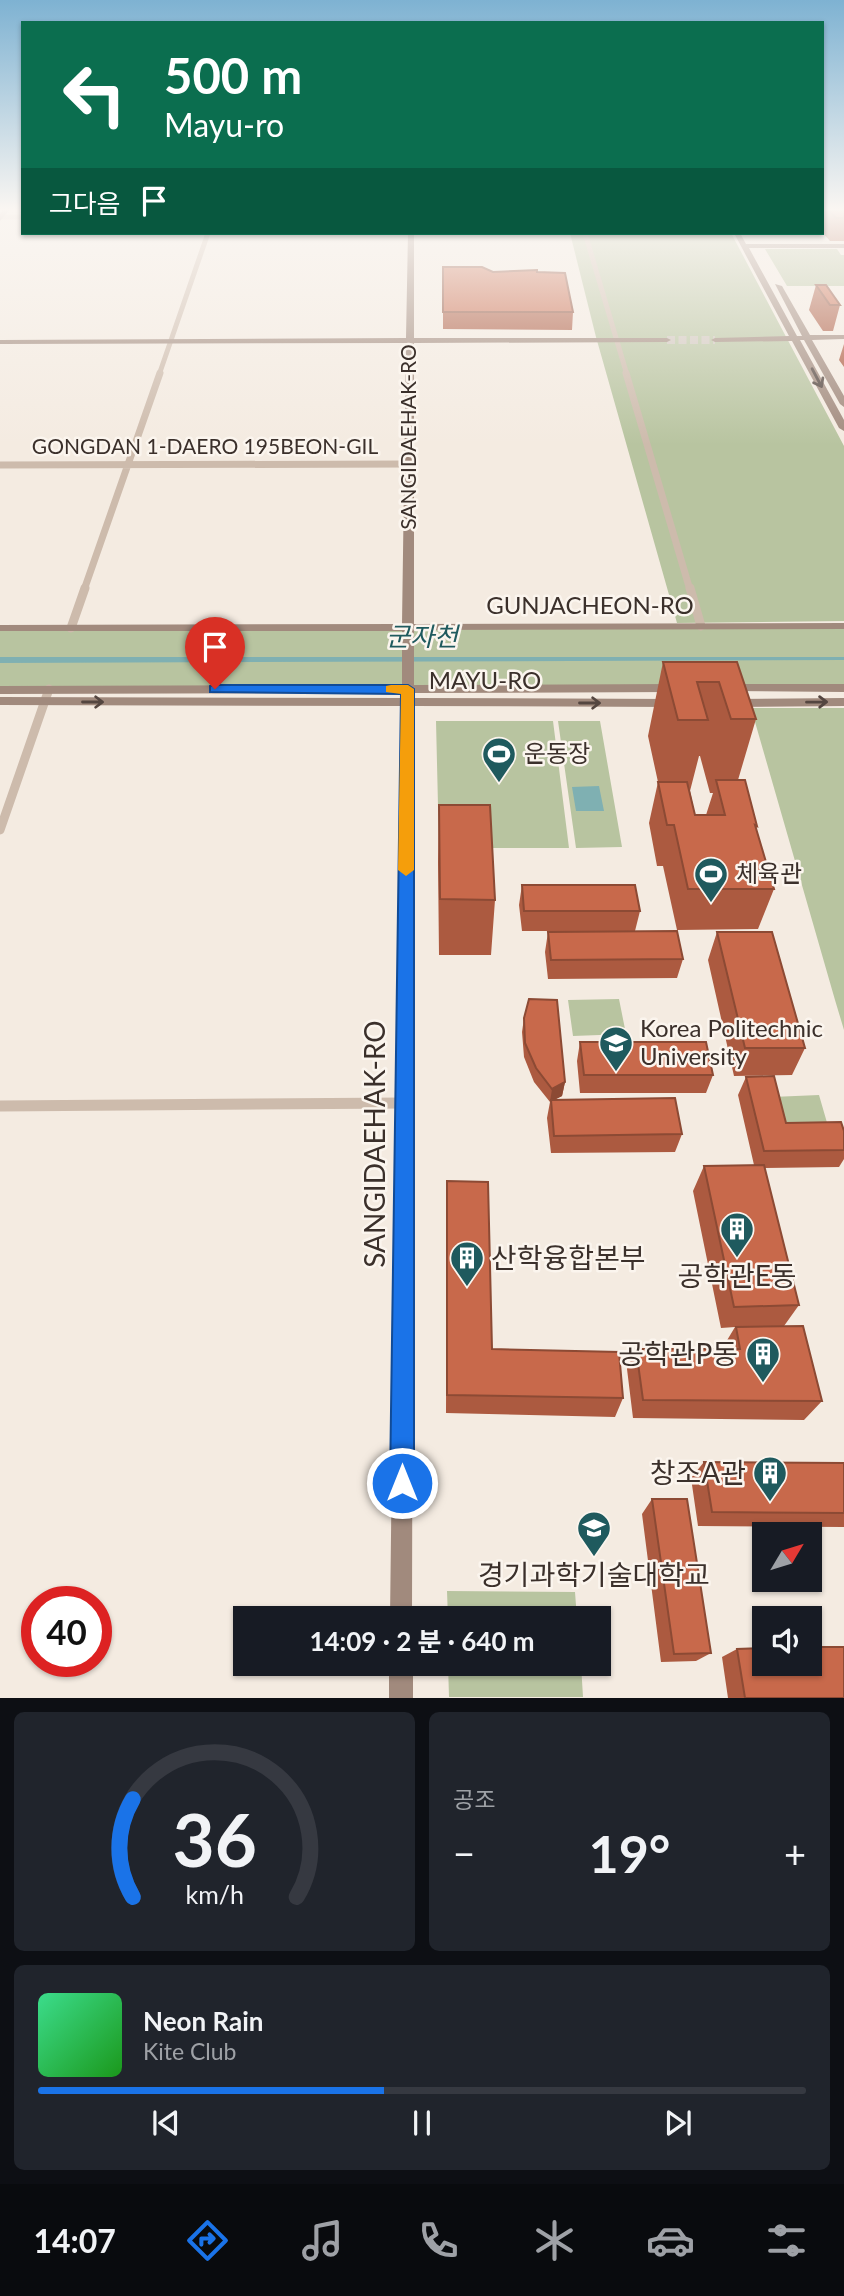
<!DOCTYPE html>
<html lang="ko">
<meta charset="utf-8">
<style>
:root{--surface:#171b24;--page:#20242c;--text:#f1f3f6;--muted:#9ea1a6;--line:#363941;--accent:#1a73e8}
body{margin:0;font-family:Lato,"Noto Sans KR",sans-serif;background:var(--page);color:var(--text);height:100vh;display:flex;flex-direction:column;font-size:26px;white-space:nowrap}
*{box-sizing:border-box;margin:0}
p{font-size:23px;color:var(--muted)}
.icon{flex:none;width:38px;height:38px;fill:none;stroke:currentColor;stroke-width:2;stroke-linecap:round;stroke-linejoin:round}
.map{position:relative;height:1698px;overflow:hidden}
.details{display:flex;flex-direction:column;gap:14px;padding:14px;background:#0d0f14;flex:1}
.details>*{flex:none}
.guide{position:absolute;left:21px;top:21px;width:803px;height:214px;border-radius:0px;box-shadow:0 2px 5px #0004;background:#0b6e4f;color:#fff;overflow:hidden}
.needle{width:46px;rotate:52deg}
.tools{position:absolute;left:752px;top:1522px;display:grid;gap:14px}
.tools a{display:grid;place-items:center;width:70px;height:70px;border-radius:0px;background:var(--surface);box-shadow:0 2px 5px #0004;font-size:35px}
.speed{position:absolute;left:21px;top:1586px;display:flex;gap:14px;font-size:35px;font-weight:700;text-align:center}
.speed>*{display:grid;place-content:center;width:91px;height:91px;border-radius:50%;background:var(--surface);box-shadow:0 2px 5px #0004;line-height:1}
.speed .limit{border:10px solid #d22;background:#fff;color:#111}
.pin{position:absolute;display:grid;place-items:center;width:60px;height:60px;color:#fff;margin:-72px -30px;border-radius:50% 50% 50% 0;rotate:-45deg;box-shadow:0 0 7px #0007}
.pin .icon{rotate:45deg}
.me{position:absolute;width:77px;margin:-38px;rotate:0deg;stroke-linejoin:round;filter:drop-shadow(0 0 5px #0008)}
.turn{display:flex;align-items:center;gap:24px;height:147px;padding:0 28px;font-size:32px}
.turn .icon{width:91px;height:91px;stroke-width:2.5}
.turn b{display:block;font-size:49px;line-height:60px}
.then{display:flex;align-items:center;height:66px;padding:0 28px;background:#0003;gap:14px;font-size:26px}
.big{font-size:52px;font-weight:700;line-height:1.1}
.details .tile{flex:1;display:flex;flex-direction:column;justify-content:center;gap:10px;min-width:0;padding:0 24px;border-radius:10px;background:var(--page)}
.details .dial{align-items:center;gap:0}
.dial svg{height:182px;overflow:visible;fill:none;stroke:var(--line);stroke-width:7;stroke-linecap:round;text-anchor:middle}
.dial text{fill:var(--text);stroke:none}
.song{display:flex;align-items:center;gap:21px}
.cover{width:84px;height:84px;border-radius:10px;background:linear-gradient(135deg,hsl(150 70% 55%),hsl(120 70% 35%))}
.played{height:7px;border-radius:4px;background:linear-gradient(90deg,var(--accent) 45%,var(--line) 45%)}
.keys{display:flex;justify-content:space-around;direction:ltr}
.heat{display:flex;justify-content:space-between;align-items:center;font-size:38px;direction:ltr}
.details .tiles{flex:1;display:grid;gap:14px;grid-template-columns:1fr 1fr}
.tile:last-child{grid-column:span 2}
.trip{position:absolute;left:233px;top:1606px;width:378px;height:70px;border-radius:0px;background:var(--surface);box-shadow:0 2px 5px #0004;font-weight:700;line-height:70px;text-align:center}
.menu{display:flex;height:112px;justify-content:space-around;align-items:center;background:#090b0e;color:var(--muted)}
.menu .icon{width:49px;height:49px}
.menu .on{color:var(--accent)}
.menu b{font-size:32px;color:var(--text)}
.map>svg:first-child{display:block}
.green{fill:#b8c4a0}
.water{fill:#7fb0b2}
.lines{fill:none;stroke-linecap:round;stroke-linejoin:round}
.secondary-tunnel{stroke:#cfc6bd;stroke-width:8;stroke-dasharray:8 3.5;stroke-linecap:butt}
.street-far3{stroke:#cdbbac;stroke-width:5}
.street-far2{stroke:#cdbbac;stroke-width:7}
.street-far1{stroke:#cdbbac;stroke-width:9}
.street{stroke:#cdbbac;stroke-width:11}
.secondary{fill:#a18a7d;fill-rule:evenodd}
.wall{fill:#ac5a40;fill-rule:evenodd}
.shaded-wall{fill:#8c4a34}
.building{fill:#c8694b;stroke:#8c4a34;stroke-width:2}
.oneway{stroke:#544640}
.route{fill:#1a73e8;stroke:#114b97;stroke-width:2}
.slow{fill:#f59e0b}
.labels{text-anchor:middle;stroke-width:5;stroke-linejoin:round;paint-order:stroke}
.far-street-label{font-size:21px;fill:#3b302b;stroke:#fbf5ee}
.street-label{font-size:24px;fill:#3b302b;stroke:#fbf5ee}
.poi-label{font-size:24px;fill:#3b302b;stroke:#fbf5ee;text-anchor:start}
.water-label{font-size:26px;font-style:italic;fill:#1f5a5e;stroke:#fbf5ee}
.near-street-label{font-size:28px;fill:#3b302b;stroke:#fbf5ee}
.near-poi-label{font-size:28px;fill:#3b302b;stroke:#fbf5ee}
</style>
<div class="map">
<svg width="844" height="1698" viewBox="0 0 844 1698">
<rect width="100%" height="100%" fill="#f4ebe1"/>
<path class="green" d="M 570,233 L 731,233 L 844,446 L 844,621 L 677,623 L 596,337 Z
M 765,249 L 837,249 L 841,255 L 844,255 L 844,286 L 787,286 Z
M 844,626 L 844,688 L 0,690 L 0,628 Z
M 751,708 L 844,708 L 844,1030 L 835,1000 Z
M 436,721 L 553,721 L 569,848 L 439,848 Z
M 558,721 L 600,721 L 622,847 L 576,848 Z
M 619,999 L 626,1034 L 573,1036 L 568,1000 Z
M 819,1095 L 830,1133 L 781,1135 L 772,1097 Z
M 447,1591 L 575,1592 L 577,1619 L 448,1619 Z
M 448,1664 L 581,1664 L 583,1697 L 449,1697 Z"/>
<path class="water" d="M 0,657 L 844,657 L 844,660 L 0,663 Z
M 599,786 L 604,811 L 576,811 L 572,787 Z"/>
<g class="lines">
<path class="secondary-tunnel" d="M 667,340 L 715,340"/>
<path class="street-far3" d="M 2,217 L 23,217
M 585,233 L 627,375
M 159,375 L 208,233"/>
<path class="street-far2" d="M 626,373 L 690,590
M 0,465 L 409,464
M 84,590 L 160,373"/>
<path class="street-far1" d="M 690,588 L 701,626
M 71,628 L 85,588
M 0,830 L 49,689"/>
<path class="street" d="M 0,1106 L 405,1103"/>
<path class="secondary" d="M 6,207 L 12,207 L 0,221 L 0,214 Z
M 408,233 L 414,233 L 414,338 L 667,338 L 671,340 L 667,342 L 414,343 L 414,624 L 844,623 L 844,629 L 414,630 L 414,685 L 675,684 L 681,688 L 675,692 L 414,693 L 414,698 L 674,699 L 680,703 L 674,707 L 414,706 L 412,1619 L 390,1619 L 401,706 L 0,705 L 0,697 L 402,698 L 402,693 L 0,694 L 0,686 L 402,685 L 402,631 L 0,631 L 0,625 L 402,624 L 406,343 L 0,344 L 0,340 L 406,338 Z
M 734,233 L 740,233 L 746,244 L 844,244 L 844,248 L 749,248 L 797,336 L 802,336 L 775,284 L 782,286 L 810,335 L 844,335 L 844,339 L 812,340 L 844,396 L 844,407 L 840,404 L 804,340 L 800,340 L 844,420 L 844,431 L 839,428 L 792,341 L 715,342 L 711,340 L 715,338 L 789,336 Z
M 730,684 L 844,684 L 844,692 L 726,691 L 724,688 Z
M 844,698 L 844,706 L 733,707 L 727,703 L 733,699 Z
M 389,1664 L 413,1664 L 413,1698 L 389,1698 Z"/>
</g>
<path class="wall" d="M 822,207 L 844,207 L 844,241 L 830,241 L 822,232 Z
M 443,267 L 493,272 L 573,312 L 572,330 L 443,329 Z
M 816,285 L 840,305 L 833,331 L 823,331 L 809,310 Z
M 844,344 L 844,367 L 839,360 Z
M 663,662 L 737,662 L 756,719 L 738,780 L 757,826 L 756,829 L 774,889 L 758,929 L 677,930 L 663,866 L 657,866 L 649,823 L 658,782 L 648,736 ZM 699,756 L 700,756 L 710,793 L 713,793 L 706,815 L 695,815 L 690,791 Z
M 439,805 L 495,900 L 491,955 L 439,955 L 438,862 Z
M 522,885 L 640,911 L 635,931 L 522,931 L 519,905 Z
M 548,932 L 683,959 L 677,978 L 548,979 L 545,952 Z
M 717,932 L 805,1048 L 792,1075 L 734,1076 L 708,960 Z
M 524,1018 L 565,1082 L 562,1096 L 554,1100 L 682,1134 L 675,1152 L 551,1153 L 547,1118 L 550,1102 L 534,1082 L 524,1057 L 522,1032 Z
M 580,1042 L 713,1075 L 706,1093 L 580,1093 L 577,1061 Z
M 746,1077 L 786,1123 L 844,1131 L 844,1159 L 839,1167 L 765,1168 L 799,1305 L 784,1326 L 822,1401 L 804,1420 L 633,1418 L 627,1369 L 636,1349 L 723,1349 L 723,1347 L 735,1327 L 721,1328 L 693,1191 L 704,1166 L 754,1165 L 738,1095 Z
M 447,1181 L 492,1349 L 623,1398 L 615,1417 L 446,1413 Z
M 704,1462 L 844,1463 L 844,1527 L 698,1526 L 691,1478 Z
M 652,1499 L 711,1653 L 696,1661 L 661,1662 L 642,1514 Z
M 737,1649 L 844,1698 L 728,1698 L 722,1657 Z"/>
<path class="shaded-wall" d="M 565,1082 L 562,1096 L 550,1102 L 552,1089 Z"/>
<path class="building" d="M 822,207 L 844,207 L 844,218 L 836,218 L 827,208 Z
M 443,267 L 482,267 L 493,272 L 537,270 L 537,272 L 565,273 L 573,312 L 443,312 Z
M 816,285 L 826,285 L 840,305 L 830,305 Z
M 663,662 L 737,662 L 756,719 L 731,719 L 719,682 L 697,682 L 708,720 L 678,720 Z
M 716,780 L 745,780 L 757,826 L 755,825 L 774,889 L 688,889 L 674,825 L 667,825 L 658,782 L 687,782 L 695,815 L 725,815 Z
M 439,805 L 490,805 L 495,900 L 440,899 Z
M 522,885 L 635,885 L 640,911 L 524,911 Z
M 677,931 L 683,959 L 551,960 L 548,932 Z
M 717,932 L 772,932 L 805,1048 L 745,1048 Z
M 529,999 L 557,1000 L 565,1082 L 552,1089 L 536,1068 L 525,1043 L 524,1018 Z
M 580,1042 L 706,1042 L 713,1075 L 584,1075 Z
M 774,1076 L 786,1123 L 841,1122 L 844,1131 L 844,1150 L 764,1151 L 746,1077 Z
M 675,1098 L 682,1134 L 554,1136 L 551,1100 Z
M 764,1165 L 799,1305 L 734,1307 L 704,1166 Z
M 447,1181 L 488,1182 L 492,1349 L 619,1352 L 623,1398 L 447,1395 Z
M 803,1326 L 822,1401 L 643,1400 L 636,1349 L 740,1349 L 736,1327 Z
M 704,1462 L 844,1463 L 844,1513 L 712,1512 Z
M 652,1499 L 687,1499 L 711,1653 L 674,1654 Z
M 810,1647 L 844,1647 L 844,1698 L 745,1698 L 737,1649 L 765,1648 L 765,1664 L 810,1664 Z"/>
<defs><path id="oneway-shaft" d="M-6 0H5M1.5-3L5.5 0L1.5 3" fill="none" stroke-width="1.6" stroke-linecap="round" stroke-linejoin="round" transform="scale(1.75)"/></defs>
<g class="oneway">
<use href="#oneway-shaft" transform="translate(817 378) rotate(62)"/>
<use href="#oneway-shaft" transform="translate(93 702)"/>
<use href="#oneway-shaft" transform="translate(817 702) rotate(-1)"/>
<use href="#oneway-shaft" transform="translate(590 703)"/>
</g>
<linearGradient id="sky" x2="0" y2="1"><stop stop-color="#7eb2d2"/><stop offset="0.47" stop-color="#faf6f2"/><stop offset="1" stop-color="#faf6f2" stop-opacity="0"/></linearGradient>
<rect width="844" height="445" fill="url(#sky)"/>
<path class="route" d="M 215,685 L 408,685 L 414,689 L 414,1483 L 411,1492 L 402,1495 L 394,1492 L 390,1483 L 401,694 L 210,692 L 210,686 Z"/>
<path class="slow" d="M 391,685 L 408,685 L 414,689 L 414,870 L 406,876 L 398,870 L 401,694 L 386,692 L 386,686 Z"/>
<defs>
<g id="stadium-pin" transform="scale(1.75)"><path d="M0 17L-7.5 6A9.5 9.5 0 1 1 7.5 6Z" fill="#1f5a5e" stroke="#fbf5ee"/><path d="M0-5a6.5 5 0 1 0 0 10a6.5 5 0 1 0 0-10ZM-3.5-1.8h7v3.6h-7Z" fill="#fff"/></g>
<g id="university-pin" transform="scale(1.75)"><path d="M0 17L-7.5 6A9.5 9.5 0 1 1 7.5 6Z" fill="#1f5a5e" stroke="#fbf5ee"/><path d="M0-5L7-2L0 1L-7-2ZM-4 1L0 2.5L4 1V4Q0 6-4 4Z" fill="#fff"/></g>
<g id="building-pin" transform="scale(1.75)"><path d="M0 17L-7.5 6A9.5 9.5 0 1 1 7.5 6Z" fill="#1f5a5e" stroke="#fbf5ee"/><path d="M-4-6H4V6H1V3H-1V6H-4ZM-2.5-4.3h1.7v1.8h-1.7ZM.8-4.3h1.7v1.8H.8ZM-2.5-1h1.7V.8h-1.7ZM.8-1h1.7V.8H.8Z" fill="#fff"/></g>
</defs>
<g fill-rule="evenodd">
<use href="#stadium-pin" x="499" y="754"/>
<use href="#stadium-pin" x="711" y="874"/>
<use href="#university-pin" x="616" y="1043"/>
<use href="#building-pin" x="737" y="1229"/>
<use href="#building-pin" x="467" y="1258"/>
<use href="#building-pin" x="763" y="1354"/>
<use href="#building-pin" x="770" y="1473"/>
<use href="#university-pin" x="594" y="1528"/>
</g>
<g class="labels">
<g class="far-street-label">
<text transform="translate(409 437) rotate(-90)" y="7">SANGIDAEHAK-RO</text>
<text x="205" y="454">GONGDAN 1-DAERO 195BEON-GIL</text>
</g>
<g class="street-label">
<text x="590" y="614">GUNJACHEON-RO</text>
<text x="485" y="689">MAYU-RO</text>
</g>
<g class="poi-label">
<text x="524" y="762">운동장</text>
<text x="736" y="882">체육관</text>
<text x="640" y="1037">Korea Politechnic<tspan x="640" dy="28">University</tspan></text>
</g>
<g class="water-label">
<text x="422" y="646">군자천</text>
</g>
<g class="near-street-label">
<text transform="translate(375 1144) rotate(-90)" y="10">SANGIDAEHAK-RO</text>
</g>
<g class="near-poi-label">
<text x="491" y="1268" text-anchor="start">산학융합본부</text>
<text x="737" y="1286">공학관E동</text>
<text x="738" y="1364" text-anchor="end">공학관P동</text>
<text x="746" y="1483" text-anchor="end">창조A관</text>
<text x="594" y="1585">경기과학기술대학교</text>
</g>
</g>
</svg>
<div class="tools">
<a><svg class="needle" viewBox="-14 -14 28 28"><path d="M0-13l5 13h-10z" fill="#e53935"/><path d="M0 13l5-13h-10z" fill="#9ea1a6"/></svg></a>
<a><svg class="icon" aria-label="sound" viewBox="0 0 24 24"><path d="M4 9h4l5-4v14l-5-4H4zM17 9q2 3 0 6"/></svg></a>
</div>
<div class="speed"><div class="limit">40</div></div>
<div class="pin" style="left:215px;top:689px;background:#d93025"><svg class="icon" aria-label="arrive" viewBox="0 0 24 24"><path d="M6 21V4h12l-3 4 3 4H6"/></svg></div>
<svg class="me" style="left:402px;top:1483px" viewBox="-20 -20 40 40"><circle r="17" fill="#1a73e8" stroke="#fff" stroke-width="3"/><path d="M0-11L8 9 0 5-8 9z" fill="#fff"/></svg>
<div class="trip">14:09 · 2 분 · 640 m</div>
<div class="guide">
<div class="turn"><svg class="icon" aria-label="left" viewBox="0 0 24 24"><path d="M17 20v-9H6M10 6l-5 5 5 5"/></svg><div><b>500 m</b>Mayu-ro</div></div>
<div class="then">그다음<svg class="icon" aria-label="arrive" viewBox="0 0 24 24"><path d="M6 21V4h12l-3 4 3 4H6"/></svg></div>
</div>
</div>
<section class="details">
<div class="tiles">
<div class="tile dial"><svg viewBox="0 0 100 80">
<path d="M14 69A42 42 0 1 1 86 69"/>
<path d="M14 69A42 42 0 0 1 14 26" stroke="#1a73e8"/>
<text x="50" y="56" font-size="32" font-weight="700">36</text>
<text x="50" y="72" font-size="11">km/h</text>
</svg></div>
<div class="tile"><p>공조</p>
<div class="heat"><a>−</a><b class="big">19°</b><a>+</a></div>
</div>
<div class="tile">
<div class="song"><i class="cover"></i><div><b>Neon Rain</b><p>Kite Club</p></div></div>
<div class="played"></div>
<div class="keys"><svg class="icon" aria-label="previous" viewBox="0 0 24 24"><path d="M18 5L8 12l10 7zM5 5v14"/></svg><svg class="icon" aria-label="pause" viewBox="0 0 24 24"><path d="M8 5v14M16 5v14"/></svg><svg class="icon" aria-label="next" viewBox="0 0 24 24"><path d="M6 5l10 7-10 7zM19 5v14"/></svg></div>
</div>
</div>
</section>
<nav class="menu">
<b>14:07</b>
<svg class="icon on" aria-label="directions" viewBox="0 0 24 24"><path d="M12 3l9 9-9 9-9-9zM9 14v-3h6M13 9l2 2-2 2"/></svg>
<svg class="icon" aria-label="music" viewBox="0 0 24 24"><path d="M9 18V5l10-2v13"/><circle cx="6" cy="18" r="3"/><circle cx="16" cy="16" r="3"/></svg>
<svg class="icon" aria-label="phone" viewBox="0 0 24 24"><path d="M5 4h4l2 5-3 2q2 4 5 5l2-3 5 2v4C11 20 4 13 5 4z"/></svg>
<svg class="icon" aria-label="climate" viewBox="0 0 24 24"><path d="M12 3v18M4 7l16 10M4 17L20 7"/></svg>
<svg class="icon" aria-label="car" viewBox="0 0 24 24"><path d="M5 17H2v-5l4-1 3-4h7l3 4 3 1v5h-3M9 17h6M6 11h13"/><circle cx="7" cy="17" r="2"/><circle cx="17" cy="17" r="2"/></svg>
<svg class="icon" aria-label="filters" viewBox="0 0 24 24"><path d="M4 7h16M4 17h16"/><circle cx="9" cy="7" r="2"/><circle cx="15" cy="17" r="2"/></svg>
</nav>
